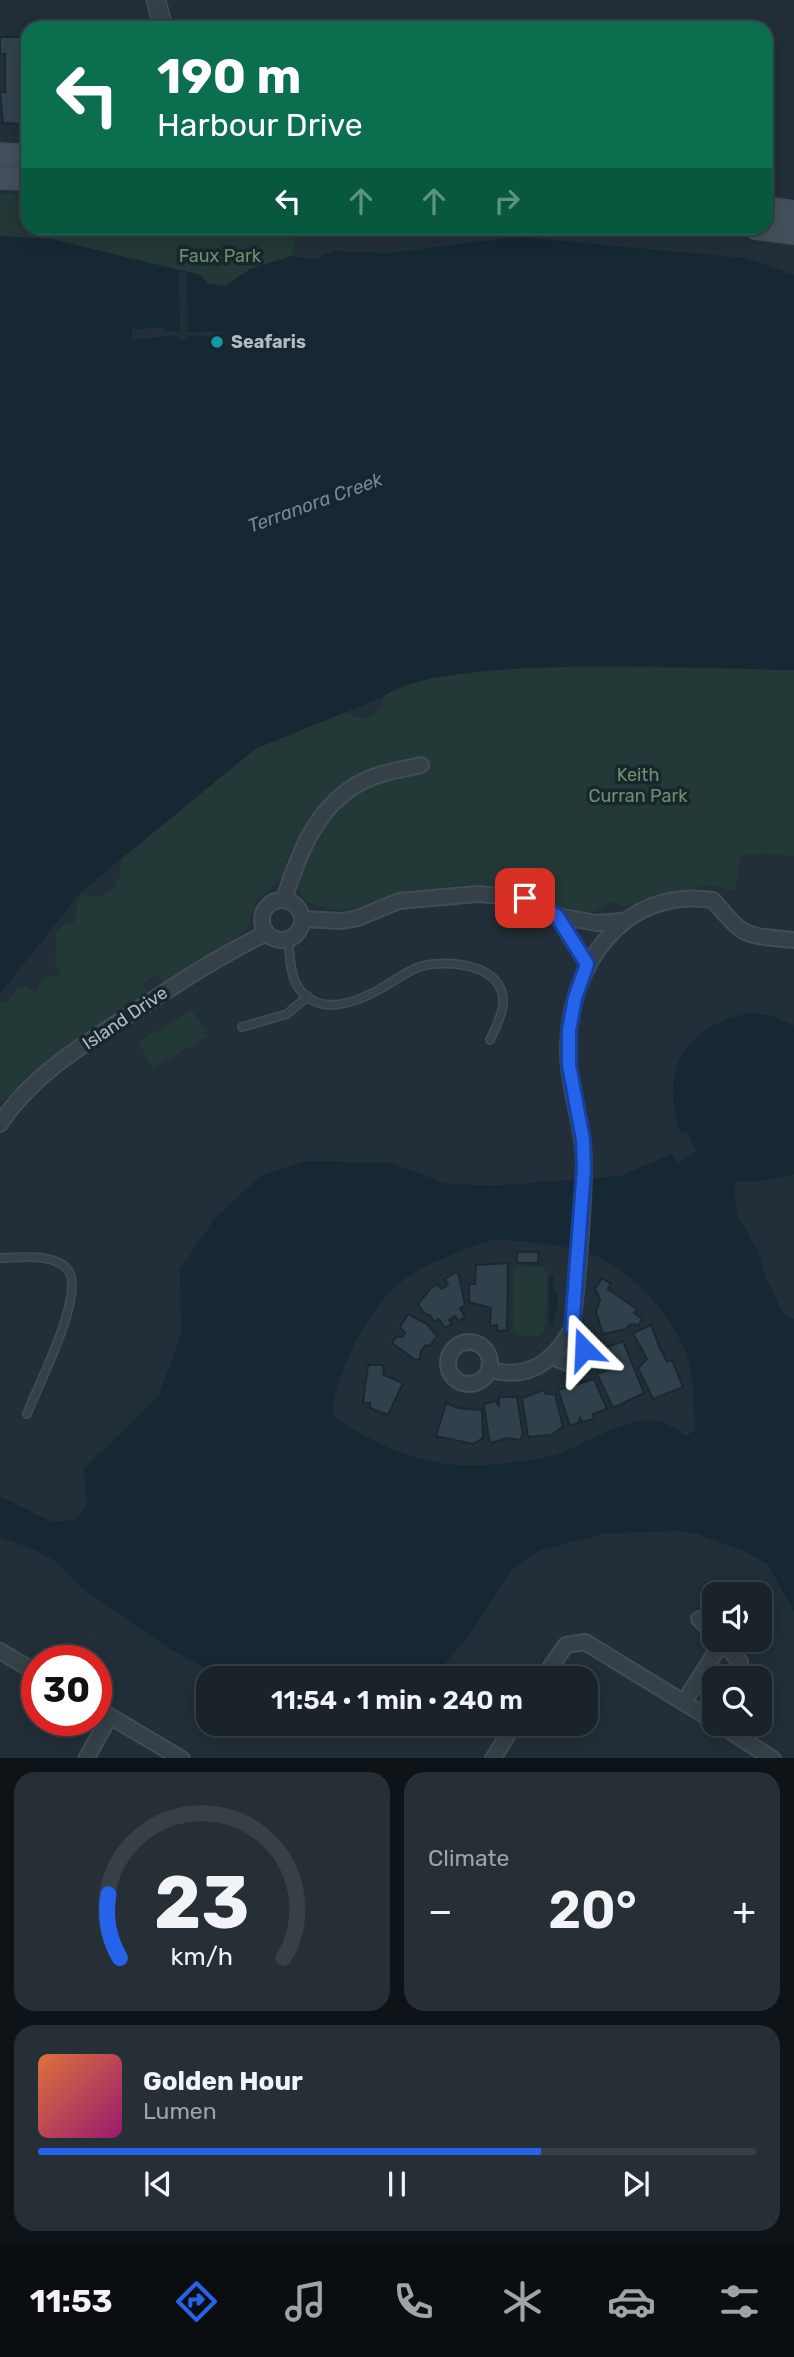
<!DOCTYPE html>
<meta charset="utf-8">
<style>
:root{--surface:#1a232a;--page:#272f36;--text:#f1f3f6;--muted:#9fa4a8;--line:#384047;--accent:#2563eb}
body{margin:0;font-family:Rubik,sans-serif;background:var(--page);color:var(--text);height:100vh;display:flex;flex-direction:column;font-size:26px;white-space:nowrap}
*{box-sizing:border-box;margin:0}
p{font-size:23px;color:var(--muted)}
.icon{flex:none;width:38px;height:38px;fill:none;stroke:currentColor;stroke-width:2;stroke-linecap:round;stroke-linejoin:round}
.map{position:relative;height:1758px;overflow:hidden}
.drawer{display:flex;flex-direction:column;gap:14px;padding:14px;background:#0e1317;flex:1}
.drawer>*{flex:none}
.hud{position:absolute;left:21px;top:21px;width:752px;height:214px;border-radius:21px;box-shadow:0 4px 18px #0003,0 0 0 2px var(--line);background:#0b6e4f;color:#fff;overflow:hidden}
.tools{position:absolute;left:702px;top:1582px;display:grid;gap:14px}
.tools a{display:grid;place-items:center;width:70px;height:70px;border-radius:14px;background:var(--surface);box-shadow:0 4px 18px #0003,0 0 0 2px var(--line);font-size:35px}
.speed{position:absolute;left:21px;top:1645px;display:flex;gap:14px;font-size:35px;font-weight:700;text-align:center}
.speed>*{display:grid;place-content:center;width:91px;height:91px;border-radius:50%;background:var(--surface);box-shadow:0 4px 18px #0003,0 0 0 2px var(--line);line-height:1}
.speed .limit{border:10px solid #d22;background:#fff;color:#111}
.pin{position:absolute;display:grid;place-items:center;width:60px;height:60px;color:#fff;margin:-30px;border-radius:14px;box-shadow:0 4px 10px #0006}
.me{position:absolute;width:77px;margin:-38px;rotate:339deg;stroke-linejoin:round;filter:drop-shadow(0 0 5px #0008)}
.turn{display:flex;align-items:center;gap:24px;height:147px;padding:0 21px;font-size:32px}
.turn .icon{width:91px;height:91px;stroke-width:2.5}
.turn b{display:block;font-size:49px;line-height:60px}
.lanes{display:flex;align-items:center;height:66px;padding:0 21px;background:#0003;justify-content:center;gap:35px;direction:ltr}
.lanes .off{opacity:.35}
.big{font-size:52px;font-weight:600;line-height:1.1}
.drawer .card{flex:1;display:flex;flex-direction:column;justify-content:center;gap:10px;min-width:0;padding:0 24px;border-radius:21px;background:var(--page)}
.drawer .dial{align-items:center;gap:0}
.dial svg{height:182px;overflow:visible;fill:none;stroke:var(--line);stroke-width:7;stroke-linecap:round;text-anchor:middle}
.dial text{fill:var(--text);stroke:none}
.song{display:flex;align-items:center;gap:21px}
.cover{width:84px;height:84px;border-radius:10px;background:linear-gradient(135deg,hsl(20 70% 55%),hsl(320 70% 35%))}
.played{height:7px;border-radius:4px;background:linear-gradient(90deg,var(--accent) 70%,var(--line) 70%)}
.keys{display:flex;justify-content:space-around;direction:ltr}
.heat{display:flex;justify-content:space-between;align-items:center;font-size:38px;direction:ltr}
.drawer .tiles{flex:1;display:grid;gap:14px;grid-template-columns:1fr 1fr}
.card:last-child{grid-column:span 2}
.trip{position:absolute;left:196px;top:1666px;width:402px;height:70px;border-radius:21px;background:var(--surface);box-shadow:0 4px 18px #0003,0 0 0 2px var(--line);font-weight:600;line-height:70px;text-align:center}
.menu{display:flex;height:112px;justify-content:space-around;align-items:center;background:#0a0e11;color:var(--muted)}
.menu .icon{width:49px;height:49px}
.menu .current{color:var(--accent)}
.menu b{font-size:32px;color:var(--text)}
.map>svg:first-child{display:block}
.green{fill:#233937}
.water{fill:#162834;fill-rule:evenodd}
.pier{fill:#222f38}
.building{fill:#31414b;stroke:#1c272f;stroke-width:2}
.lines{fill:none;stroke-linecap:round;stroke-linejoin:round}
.service-casing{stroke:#414c55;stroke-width:10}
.minor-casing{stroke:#414c55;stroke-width:18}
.tertiary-casing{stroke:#414c55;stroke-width:21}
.secondary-casing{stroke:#414c55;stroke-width:24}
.service{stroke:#354048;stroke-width:7}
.minor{stroke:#354048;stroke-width:14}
.tertiary{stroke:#354048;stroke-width:18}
.secondary{stroke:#43505b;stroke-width:21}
.route-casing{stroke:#184099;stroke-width:18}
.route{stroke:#2563eb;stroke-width:12}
.culture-dot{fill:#0f9aa8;stroke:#1a252d;stroke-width:2.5}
.labels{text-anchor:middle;stroke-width:7;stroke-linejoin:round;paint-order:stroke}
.park-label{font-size:18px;fill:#68946a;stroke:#1a252d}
.poi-label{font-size:18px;font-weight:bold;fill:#b0bbc5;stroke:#1a252d;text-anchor:start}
.street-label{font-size:18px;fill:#b0bbc5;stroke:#1a252d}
.water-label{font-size:19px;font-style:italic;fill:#6a8ca3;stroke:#1a252d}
</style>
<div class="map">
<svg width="794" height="1759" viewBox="0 0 794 1759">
<rect width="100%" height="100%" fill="#222f38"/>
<path class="green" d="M 0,194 L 28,194 L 28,228 L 296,228 L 292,256 L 250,269 L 225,286 L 208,284 L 200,275 L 51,239 L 0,236 Z
M 670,668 L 794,670 L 794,856 L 764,853 L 740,856 L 735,890 L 706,885 L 659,902 L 623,906 L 613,902 L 579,918 C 555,908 532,890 505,887 C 483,885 457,884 435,888 C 393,895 340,927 302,897 L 298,887 L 298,841 L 290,852 L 282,877 L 257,900 L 246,931 L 162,983 L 156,974 L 143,984 L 148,992 L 45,1065 L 0,1103 L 0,1002 L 7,1003 L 17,989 L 26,986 L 35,992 L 45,977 L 59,975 L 60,970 L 55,965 L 56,933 L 62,926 L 74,923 L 80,893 C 87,893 91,897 97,896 C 120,894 119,878 122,857 L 255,749 L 336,714 L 346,712 C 360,723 372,719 383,706 L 383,697 C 429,658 607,669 670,668 Z
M 192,1010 L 208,1036 L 153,1068 L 138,1042 Z
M 542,1266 L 547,1272 L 545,1331 L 539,1336 L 517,1335 L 513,1330 L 513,1271 L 518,1267 Z"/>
<path class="water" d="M 0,236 L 51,239 L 187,272 L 200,275 L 208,284 L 225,286 L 250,269 L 292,256 L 317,259 L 333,251 L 387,253 L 519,237 L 744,258 L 794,275 L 794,670 C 715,669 436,653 383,697 L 255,749 L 80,893 L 0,994 Z
M 751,1013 L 768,1015 L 794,1025 L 794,1174 L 766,1180 L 734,1182 L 737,1215 L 758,1251 L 766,1278 L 784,1315 L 794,1319 L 794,1612 L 768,1564 L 741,1550 L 698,1534 L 680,1531 L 609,1533 L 541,1550 L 512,1569 L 468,1637 L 432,1678 L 223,1678 L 167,1647 L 87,1592 L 55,1561 L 33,1549 L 0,1538 L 0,1496 L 52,1522 L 75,1520 L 87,1506 L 84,1469 L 159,1395 L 181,1334 L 180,1269 L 216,1217 L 261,1176 L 306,1161 L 391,1163 L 445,1183 L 491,1186 L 620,1176 L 672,1154 L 677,1163 L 697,1151 L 686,1131 L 681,1134 C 658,1070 685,1025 751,1013 ZM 495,1239 C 527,1242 559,1243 590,1254 C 628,1267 666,1309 683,1346 C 694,1372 694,1403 695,1431 L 685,1436 C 642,1395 591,1447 547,1457 C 527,1462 476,1467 456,1465 C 409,1461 371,1442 333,1416 C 333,1377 365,1316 394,1288 C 421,1263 461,1251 495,1239 Z
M 554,1275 L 553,1289 C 564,1300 554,1313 553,1326 L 549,1326 L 549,1276 Z"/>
<path class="pier" d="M 179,272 L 187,272 L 188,332 L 222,332 L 222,338 L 188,335 L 188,339 L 179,339 L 178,335 L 132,340 L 132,329 L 165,328 L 165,332 L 180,331 Z"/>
<path class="building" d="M 0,37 L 24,37 L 22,124 L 3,123 L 0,92 L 5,92 L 5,54 L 0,54 Z
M 517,1252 L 539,1252 L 538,1263 L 517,1263 Z
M 508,1263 L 507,1330 L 497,1331 L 497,1325 L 490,1326 L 491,1308 L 469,1302 L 469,1284 L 475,1284 L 476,1265 Z
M 458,1271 L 465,1305 L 460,1308 L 465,1317 L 458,1321 L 455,1316 L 449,1320 L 452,1324 L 445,1328 L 439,1319 L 434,1322 L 430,1315 L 424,1313 L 418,1304 L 431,1288 L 438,1284 L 441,1289 L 448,1285 L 445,1279 Z
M 602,1278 L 611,1284 L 608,1289 L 637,1309 L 634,1313 L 642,1318 L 639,1325 L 630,1324 L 626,1329 L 603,1334 L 596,1312 L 600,1299 L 595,1289 Z
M 408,1314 L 427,1324 L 437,1336 L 430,1346 L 426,1345 L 421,1351 L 420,1359 L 415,1360 L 392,1343 L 396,1337 L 402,1337 L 405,1333 L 400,1327 Z
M 651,1325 L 660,1348 L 667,1362 L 672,1360 L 683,1387 L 653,1399 L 638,1368 L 647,1359 L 633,1333 Z
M 623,1341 L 644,1393 L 613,1408 L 597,1374 L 616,1367 L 605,1348 Z
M 368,1365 L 383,1365 L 384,1375 L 403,1383 L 388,1415 L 370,1408 L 370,1403 L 363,1403 Z
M 594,1379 L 607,1409 L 593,1414 L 594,1419 L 582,1422 L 580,1418 L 578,1423 L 570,1426 L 558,1390 Z
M 544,1390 L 546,1394 L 555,1394 L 563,1427 L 551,1435 L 528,1437 L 522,1398 Z
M 499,1397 L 517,1397 L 523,1435 L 520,1440 L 507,1438 L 491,1443 L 489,1440 L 484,1404 L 496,1401 L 499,1407 Z
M 446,1403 L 458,1408 L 482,1410 L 483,1438 L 473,1444 L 436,1436 Z"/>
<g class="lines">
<g class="service-casing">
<path id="service" d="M 288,940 C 290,954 290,975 298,987 C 318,1017 355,1003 380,989 C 393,982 408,970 422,966 C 450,959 506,965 503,1004 C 502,1016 495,1029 490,1040
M 242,1027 L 287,1014 L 308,996
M 0,1258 C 20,1258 54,1252 68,1270 C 86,1294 37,1387 27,1414"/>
</g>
<g class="minor-casing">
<path id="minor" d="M262 920a20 20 0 1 1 40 0a20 20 0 1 1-40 0Z
M 284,900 C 299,851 320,797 373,777 C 388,771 405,769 421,765
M 557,916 L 597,923 L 622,921
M 303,919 L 342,921 L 358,918 L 399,901 L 477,894 L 525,898 L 557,916 L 587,964
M 0,1124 C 32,1074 85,1044 134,1012 C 177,984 220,955 267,933
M448 1363a21 21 0 1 1 42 0a21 21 0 1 1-42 0Z
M 552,1357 L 570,1364 L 583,1355 L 585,1344 L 572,1328
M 490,1370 C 528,1380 554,1362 572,1328 C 578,1276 583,1223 584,1170 C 585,1129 568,1090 568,1049 C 568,967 623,886 713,900 C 746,939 744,935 794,940
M 699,1619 L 714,1633
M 720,1640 L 740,1662
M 0,1651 L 37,1673
M 543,1678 L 566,1645 L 585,1642 L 714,1721
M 684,1702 L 722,1642
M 96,1708 L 182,1759
M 719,1724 L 773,1759
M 86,1759 L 110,1716
M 493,1759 L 514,1724"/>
</g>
<g class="tertiary-casing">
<path id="tertiary" d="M 156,0 L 163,28"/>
</g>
<g class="secondary-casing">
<path id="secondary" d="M 0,154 L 28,156
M 0,178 L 28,179
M 766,208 L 794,212
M 755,228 L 794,233"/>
</g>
<use href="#service" class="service"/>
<use href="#minor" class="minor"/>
<use href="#tertiary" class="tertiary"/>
<use href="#secondary" class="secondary"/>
</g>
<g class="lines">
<g class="route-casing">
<path id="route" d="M 525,898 L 557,916 L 587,964 L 575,998 L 569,1030 L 569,1065 L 583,1140 L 584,1169 L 572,1328 L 583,1340 L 584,1349"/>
</g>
<use href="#route" class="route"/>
</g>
<circle class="culture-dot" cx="217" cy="342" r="7"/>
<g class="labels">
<g class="park-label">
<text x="220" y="262">Faux Park</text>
<text x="638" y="781">Keith<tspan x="638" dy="21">Curran Park</tspan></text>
</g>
<g class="poi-label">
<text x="231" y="348">Seafaris</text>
</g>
<g class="street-label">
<text transform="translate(125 1018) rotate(-34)" y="6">Island Drive</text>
</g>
<g class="water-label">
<text transform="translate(315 502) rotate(-20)" y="7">Terranora Creek</text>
</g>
</g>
</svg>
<div class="tools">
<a><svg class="icon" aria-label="sound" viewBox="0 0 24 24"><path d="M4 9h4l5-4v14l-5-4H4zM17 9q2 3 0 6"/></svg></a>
<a><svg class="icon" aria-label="search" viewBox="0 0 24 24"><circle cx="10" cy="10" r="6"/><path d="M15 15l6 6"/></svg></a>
</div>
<div class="speed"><div class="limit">30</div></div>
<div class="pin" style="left:525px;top:898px;background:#d93025"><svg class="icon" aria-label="arrive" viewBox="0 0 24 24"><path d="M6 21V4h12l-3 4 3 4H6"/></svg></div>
<svg class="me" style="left:584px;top:1349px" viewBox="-20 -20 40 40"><path d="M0-17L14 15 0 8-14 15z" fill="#2563eb" stroke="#fff" stroke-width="4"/></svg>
<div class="trip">11:54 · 1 min · 240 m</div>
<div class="hud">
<div class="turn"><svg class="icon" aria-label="left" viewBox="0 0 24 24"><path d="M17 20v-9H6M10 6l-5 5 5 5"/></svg><div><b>190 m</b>Harbour Drive</div></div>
<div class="lanes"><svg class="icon" aria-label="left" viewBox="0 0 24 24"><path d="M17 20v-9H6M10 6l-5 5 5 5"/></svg><svg class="icon off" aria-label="ahead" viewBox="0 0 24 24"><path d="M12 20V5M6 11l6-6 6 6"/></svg><svg class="icon off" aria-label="ahead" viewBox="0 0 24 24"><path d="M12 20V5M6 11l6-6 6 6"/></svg><svg class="icon off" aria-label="right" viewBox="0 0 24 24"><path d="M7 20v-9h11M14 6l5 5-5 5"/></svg></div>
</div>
</div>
<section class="drawer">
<div class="tiles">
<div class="card dial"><svg viewBox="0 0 100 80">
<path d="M14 69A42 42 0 1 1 86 69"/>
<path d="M14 69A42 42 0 0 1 9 41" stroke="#2563eb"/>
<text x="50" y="56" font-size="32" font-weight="700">23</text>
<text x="50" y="72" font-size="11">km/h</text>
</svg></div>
<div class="card"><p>Climate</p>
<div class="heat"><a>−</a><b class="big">20°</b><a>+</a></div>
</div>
<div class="card">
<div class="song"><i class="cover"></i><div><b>Golden Hour</b><p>Lumen</p></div></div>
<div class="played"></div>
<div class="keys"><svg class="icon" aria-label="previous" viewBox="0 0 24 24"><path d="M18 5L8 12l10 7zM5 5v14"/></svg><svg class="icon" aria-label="pause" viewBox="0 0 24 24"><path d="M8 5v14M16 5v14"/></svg><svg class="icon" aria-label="next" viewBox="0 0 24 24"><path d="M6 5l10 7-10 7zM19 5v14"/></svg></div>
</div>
</div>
</section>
<nav class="menu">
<b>11:53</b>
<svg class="icon current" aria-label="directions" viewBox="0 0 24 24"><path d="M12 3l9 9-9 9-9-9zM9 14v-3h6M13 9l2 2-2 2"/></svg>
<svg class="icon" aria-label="music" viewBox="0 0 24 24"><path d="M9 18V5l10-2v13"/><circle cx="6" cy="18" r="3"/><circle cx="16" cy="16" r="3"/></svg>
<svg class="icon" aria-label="phone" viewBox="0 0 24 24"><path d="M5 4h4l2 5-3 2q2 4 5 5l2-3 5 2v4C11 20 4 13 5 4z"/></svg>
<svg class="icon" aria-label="climate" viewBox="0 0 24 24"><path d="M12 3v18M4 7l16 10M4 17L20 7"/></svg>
<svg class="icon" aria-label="car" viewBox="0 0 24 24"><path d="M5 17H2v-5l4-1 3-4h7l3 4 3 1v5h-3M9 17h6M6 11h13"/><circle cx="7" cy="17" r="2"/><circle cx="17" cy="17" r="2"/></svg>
<svg class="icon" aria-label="filters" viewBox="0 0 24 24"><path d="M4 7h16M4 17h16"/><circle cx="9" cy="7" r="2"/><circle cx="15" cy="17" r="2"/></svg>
</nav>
